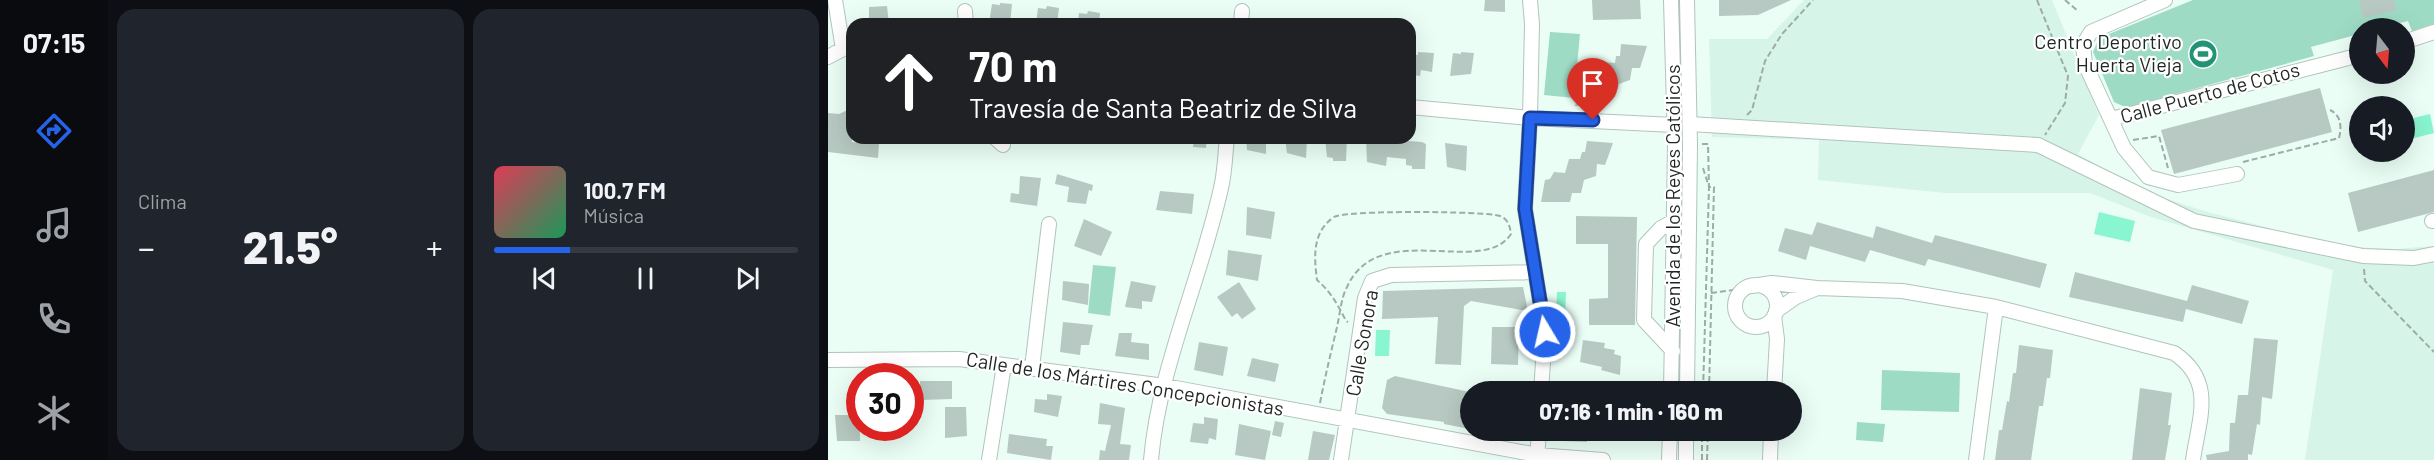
<!DOCTYPE html>
<html lang="es">
<meta charset="utf-8">
<style>
:root{--surface:#171b24;--page:#20242c;--text:#f1f3f6;--muted:#9ea1a6;--line:#363941;--accent:#2563eb}
body{margin:0;font-family:Barlow,sans-serif;background:var(--page);color:var(--text);height:100vh;display:flex;flex-direction:column;font-size:22px;white-space:nowrap}
*{box-sizing:border-box;margin:0}
p{font-size:20px;color:var(--muted)}
.icon{flex:none;width:33px;height:33px;fill:none;stroke:currentColor;stroke-width:2;stroke-linecap:round;stroke-linejoin:round}
.map{position:relative;flex:1;overflow:hidden}
.sheet{display:flex;flex-direction:column;gap:9px;padding:9px;background:#0d0f14;width:720px}
.sheet>*{flex:none}
.top-card{position:absolute;left:18px;top:18px;width:570px;height:126px;border-radius:18px;box-shadow:0 6px 24px #0002;background:#202124;color:#fff;overflow:hidden}
.needle{width:39px;rotate:164deg}
.controls{position:absolute;left:1521px;top:18px;display:grid;gap:12px}
.controls a{display:grid;place-items:center;width:66px;height:66px;border-radius:50%;background:var(--surface);box-shadow:0 6px 24px #0002;font-size:30px}
.speed{position:absolute;left:18px;top:363px;display:flex;gap:12px;font-size:30px;font-weight:700;text-align:center}
.speed>*{display:grid;place-content:center;width:78px;height:78px;border-radius:50%;background:var(--surface);box-shadow:0 6px 24px #0002;line-height:1}
.speed .limit{border:9px solid #d22;background:#fff;color:#111}
.pin{position:absolute;display:grid;place-items:center;width:51px;height:51px;color:#fff;margin:-62px -26px;border-radius:50% 50% 50% 0;rotate:-45deg;box-shadow:0 0 6px #0007}
.pin .icon{rotate:45deg}
.me{position:absolute;width:66px;margin:-33px;rotate:351deg;stroke-linejoin:round;filter:drop-shadow(0 0 4px #0008)}
.turn{display:flex;align-items:center;gap:21px;height:126px;padding:0 24px;font-size:27px}
.turn .icon{width:78px;height:78px;stroke-width:2.5}
.turn b{display:block;font-size:42px;line-height:51px}
.big{font-size:45px;font-weight:800;line-height:1.1}
.sheet .tile{flex:1;display:flex;flex-direction:column;justify-content:center;gap:9px;min-width:0;padding:0 21px;border-radius:18px;background:var(--page)}
.song{display:flex;align-items:center;gap:18px}
.cover{width:72px;height:72px;border-radius:9px;background:linear-gradient(135deg,hsl(350 70% 55%),hsl(150 70% 35%))}
.played{height:6px;border-radius:3px;background:linear-gradient(90deg,var(--accent) 25%,var(--line) 25%)}
.keys{display:flex;justify-content:space-around;direction:ltr}
.heat{display:flex;justify-content:space-between;align-items:center;font-size:33px;direction:ltr}
.sheet .tiles{flex:1;display:grid;gap:9px;grid-template-columns:repeat(2,1fr)}
.trip{position:absolute;left:632px;top:381px;width:342px;height:60px;border-radius:30px;background:var(--surface);box-shadow:0 6px 24px #0002;font-weight:800;line-height:60px;text-align:center}
main{display:flex;flex:1;min-height:0}
.menu{display:flex;flex-direction:column;width:108px;justify-content:space-around;align-items:center;background:#090b0e;color:var(--muted)}
.menu .icon{width:42px;height:42px}
.menu .on{color:var(--accent)}
.menu b{font-size:27px;color:var(--text)}
.map>svg:first-child{display:block}
.built{fill:#d7f4e8}
.green{fill:#9edbc5}
.water{fill:#89f5d1}
.building{fill:#b7c9c2}
.lines{fill:none;stroke-linecap:round;stroke-linejoin:round}
.minor-casing{stroke:#b1c4bc;stroke-width:16}
.path{stroke:#9daca6;stroke-width:2;stroke-dasharray:6 3;stroke-linecap:butt}
.minor{stroke:#fff;stroke-width:14}
.route-casing{stroke:#184099;stroke-width:15}
.route{stroke:#2563eb;stroke-width:10}
.labels{text-anchor:middle;stroke-width:4.5;stroke-linejoin:round;paint-order:stroke}
.poi-label{font-size:20px;fill:#1f2623;stroke:#fff;text-anchor:end}
.street-label{font-size:20px;fill:#1f2623;stroke:#fff}
</style>
<main>
<nav class="menu">
<b>07:15</b>
<svg class="icon on" aria-label="directions" viewBox="0 0 24 24"><path d="M12 3l9 9-9 9-9-9zM9 14v-3h6M13 9l2 2-2 2"/></svg>
<svg class="icon" aria-label="music" viewBox="0 0 24 24"><path d="M9 18V5l10-2v13"/><circle cx="6" cy="18" r="3"/><circle cx="16" cy="16" r="3"/></svg>
<svg class="icon" aria-label="phone" viewBox="0 0 24 24"><path d="M5 4h4l2 5-3 2q2 4 5 5l2-3 5 2v4C11 20 4 13 5 4z"/></svg>
<svg class="icon" aria-label="climate" viewBox="0 0 24 24"><path d="M12 3v18M4 7l16 10M4 17L20 7"/></svg>
</nav>
<section class="sheet">
<div class="tiles">
<div class="tile"><p>Clima</p>
<div class="heat"><a>−</a><b class="big">21.5°</b><a>+</a></div>
</div>
<div class="tile">
<div class="song"><i class="cover"></i><div><b>100.7 FM</b><p>Música</p></div></div>
<div class="played"></div>
<div class="keys"><svg class="icon" aria-label="previous" viewBox="0 0 24 24"><path d="M18 5L8 12l10 7zM5 5v14"/></svg><svg class="icon" aria-label="pause" viewBox="0 0 24 24"><path d="M8 5v14M16 5v14"/></svg><svg class="icon" aria-label="next" viewBox="0 0 24 24"><path d="M6 5l10 7-10 7zM19 5v14"/></svg></div>
</div>
</div>
</section>
<div class="map">
<svg width="1606" height="460" viewBox="0 0 1606 460">
<rect width="100%" height="100%" fill="#eafef6"/>
<path class="built" d="M 976,0 L 1224,0 L 1271,115 L 1250,154 L 1312,190 L 1376,211 L 1484,239 L 1526,247 L 1567,249 L 1606,246 L 1606,460 L 1477,460 L 1505,270 L 1323,217 L 1262,193 L 1117,193 L 990,180 L 991,140 L 884,137 L 881,39 L 939,39 Z"/>
<path class="green" d="M 1365,0 L 1606,0 L 1606,24 L 1584,31 L 1580,21 L 1552,28 L 1532,28 L 1531,34 L 1483,47 L 1486,56 L 1304,106 L 1297,107 L 1286,102 L 1265,52 L 1271,38 Z
M 722,32 L 752,34 L 746,98 L 716,95 Z
M 265,265 L 288,267 L 282,316 L 260,313 Z
M 1054,370 L 1132,373 L 1131,412 L 1053,410 Z
M 1029,422 L 1057,424 L 1055,442 L 1028,440 Z"/>
<path class="water" d="M 1602,114 L 1606,133 L 1579,140 L 1577,120 Z
M 1271,212 L 1307,221 L 1302,242 L 1266,234 Z
M 729,292 L 738,292 L 737,318 L 728,317 Z
M 548,330 L 562,330 L 561,356 L 547,356 Z"/>
<path class="building" d="M 657,0 L 677,0 L 677,12 L 656,11 Z
M 764,0 L 812,0 L 813,19 L 765,20 Z
M 891,0 L 963,0 L 930,15 L 891,16 Z
M 1531,0 L 1566,0 L 1569,10 L 1535,18 Z
M 172,3 L 184,4 L 182,24 L 161,24 L 164,4 L 172,5 Z
M 59,6 L 61,24 L 41,24 L 41,7 Z
M 219,6 L 231,8 L 229,24 L 208,24 L 210,8 L 218,9 Z
M 260,11 L 272,13 L 271,24 L 250,24 L 251,13 L 259,14 Z
M 793,44 L 819,46 L 812,68 L 804,68 L 802,80 L 791,84 L 787,97 L 778,97 L 777,106 L 747,106 L 752,84 L 756,83 L 761,76 L 772,76 L 775,62 L 787,63 L 788,56 L 792,56 Z
M 590,52 L 606,53 L 604,72 L 593,70 L 592,76 L 582,75 L 584,54 L 590,55 Z
M 633,52 L 646,53 L 643,74 L 622,76 L 625,53 L 633,54 Z
M 1492,88 L 1504,132 L 1346,174 L 1333,130 Z
M 24,108 L 24,142 L 51,144 L 50,158 L 0,152 L 0,113 L 11,114 Z
M 366,138 L 379,138 L 378,148 L 365,147 Z
M 418,138 L 438,138 L 438,154 L 419,150 Z
M 457,138 L 479,138 L 478,158 L 459,153 Z
M 497,138 L 519,138 L 518,161 L 505,161 L 505,158 L 499,157 Z
M 538,138 L 594,142 L 598,144 L 597,169 L 584,169 L 584,166 L 578,165 L 578,159 L 559,157 L 558,166 L 539,162 Z
M 759,141 L 785,143 L 777,165 L 769,164 L 768,176 L 756,180 L 753,193 L 744,193 L 742,202 L 713,202 L 717,180 L 722,179 L 726,172 L 737,173 L 741,159 L 752,159 L 754,152 L 757,152 Z
M 617,143 L 639,146 L 638,171 L 619,167 Z
M 1606,170 L 1606,212 L 1530,232 L 1520,193 Z
M 229,174 L 265,185 L 264,191 L 261,190 L 258,204 L 239,202 L 241,187 L 227,184 Z
M 192,176 L 213,178 L 209,206 L 182,202 L 183,193 L 191,194 Z
M 332,191 L 366,194 L 364,214 L 328,210 Z
M 419,207 L 447,212 L 443,239 L 418,235 Z
M 748,216 L 809,217 L 807,325 L 761,325 L 761,299 L 780,298 L 780,244 L 748,244 Z
M 256,219 L 284,232 L 273,256 L 246,246 Z
M 989,222 L 1045,238 L 1048,226 L 1104,243 L 1107,235 L 1219,264 L 1212,288 L 1100,259 L 1097,266 L 1042,250 L 1037,262 L 982,246 L 978,260 L 950,251 L 957,228 L 984,235 Z
M 400,250 L 434,255 L 430,281 L 398,275 Z
M 1247,272 L 1359,301 L 1364,285 L 1421,301 L 1414,324 L 1358,309 L 1355,322 L 1241,297 Z
M 235,281 L 261,284 L 260,305 L 234,300 Z
M 303,281 L 328,286 L 324,302 L 314,301 L 314,309 L 297,307 Z
M 411,282 L 428,309 L 414,319 L 409,313 L 404,317 L 389,297 Z
M 695,287 L 700,311 L 643,301 L 636,306 L 633,365 L 607,364 L 610,317 L 554,319 L 555,291 Z
M 235,322 L 265,325 L 261,345 L 253,345 L 252,355 L 232,352 Z
M 664,327 L 691,327 L 690,365 L 663,364 Z
M 291,333 L 304,333 L 303,342 L 321,344 L 321,360 L 287,356 Z
M 1426,338 L 1450,340 L 1444,399 L 1434,397 L 1432,425 L 1429,424 L 1424,455 L 1420,454 L 1420,460 L 1379,460 L 1378,455 L 1401,451 L 1402,423 L 1407,423 L 1410,395 L 1420,395 Z
M 755,340 L 777,343 L 776,348 L 787,350 L 786,354 L 793,356 L 792,375 L 773,370 L 774,367 L 752,362 Z
M 371,342 L 400,347 L 395,376 L 366,370 Z
M 1191,345 L 1225,350 L 1222,378 L 1219,378 L 1215,406 L 1211,406 L 1203,460 L 1167,460 L 1171,430 L 1174,430 L 1179,401 L 1181,402 L 1185,373 L 1188,373 Z
M 424,358 L 451,364 L 447,382 L 419,376 Z
M 567,376 L 642,392 L 642,429 L 616,424 L 616,422 L 559,414 L 554,408 L 559,380 Z
M 92,381 L 124,381 L 124,399 L 92,400 Z
M 1312,388 L 1344,393 L 1340,425 L 1343,425 L 1337,460 L 1304,460 Z
M 219,394 L 234,396 L 230,417 L 206,412 L 207,399 L 219,400 Z
M 272,403 L 297,408 L 292,444 L 303,445 L 301,460 L 271,460 L 272,450 L 277,451 L 283,425 L 270,424 Z
M 117,407 L 138,407 L 139,436 L 117,438 Z
M 7,415 L 32,415 L 32,441 L 9,441 Z
M 376,417 L 390,419 L 388,440 L 381,438 L 380,444 L 362,442 L 365,423 L 376,424 Z
M 447,421 L 456,423 L 453,437 L 444,435 Z
M 411,424 L 443,431 L 437,460 L 407,455 Z
M 735,430 L 759,430 L 759,442 L 734,441 Z
M 485,431 L 507,435 L 501,460 L 480,460 Z
M 181,434 L 219,439 L 218,446 L 225,446 L 223,460 L 179,453 Z"/>
<g class="lines">
<g class="minor-casing">
<path id="minor" d="M 702,0 L 704,24 L 702,118 L 697,209 L 717,332 L 713,392
M 843,0 L 847,145 L 843,392
M 859,0 L 862,145 L 859,392
M 1337,0 L 1263,32 L 1255,45 L 1257,64 L 1296,148 L 1320,177 L 1350,185 L 1409,174
M 137,11 L 138,24
M 413,24 L 414,11
M 1576,42 L 1606,32
M 0,57 L 15,49 L 7,0
M 582,107 L 702,118 L 846,125
M 1283,119 L 1532,55
M 862,124 L 1210,145 L 1366,221 L 1535,256 L 1586,258 L 1606,254
M 167,138 L 175,145
M 1604,221 L 1606,221
M907 306a21 21 0 1 1 42 0a21 21 0 1 1-42 0Z
M 924,286 L 944,283 L 989,288 L 1074,291 L 1168,307 L 1346,353 C 1388,381 1371,418 1365,460
M 948,311 L 968,297 L 987,289
M 845,351 L 816,320 L 818,244 L 833,228 L 846,221
M 0,360 L 131,359 L 337,386 L 710,455 L 775,460
M 204,368 L 221,224
M 946,392 L 949,339 L 946,316
M 161,460 L 176,365
M 323,460 C 331,367 373,279 393,188 C 397,172 397,155 399,138
M 513,460 L 537,298 L 544,281 L 563,275 L 707,272
M 709,460 L 711,430
M 841,460 L 842,430
M 858,460 L 858,430
M 942,460 L 943,430
M 1148,460 L 1168,307"/>
</g>
<path class="path" d="M 1209,0 L 1240,76 L 1237,103 L 1217,135
M 1237,0 L 1250,11
M 919,115 L 924,110 L 937,61 L 954,34 L 985,0
M 1305,140 L 1331,136 L 1340,168
M 874,144 L 880,144 L 881,187 L 886,187 L 881,392
M 1415,162 L 1511,138 C 1514,127 1513,115 1502,110
M 875,168 L 881,187 L 875,392
M 1536,269 L 1537,281 L 1606,352
M 883,293 L 913,289
M 492,403 C 497,377 503,352 509,327 C 512,314 513,298 519,287 C 551,217 654,278 683,234 C 682,226 680,219 672,216 C 659,211 516,210 506,217 C 484,232 486,257 489,280 C 503,292 510,305 518,321 L 520,322
M 874,460 L 874,430
M 879,460 L 880,430"/>
<use href="#minor" class="minor"/>
</g>
<g class="lines">
<g class="route-casing">
<path id="route" d="M 717,332 L 697,209 L 702,118 L 765,120"/>
</g>
<use href="#route" class="route"/>
</g>
<defs>
<g id="stadium-disc" transform="scale(1.5)"><circle r="9.5" fill="#229375" stroke="#fff"/><path d="M0-5a6.5 5 0 1 0 0 10a6.5 5 0 1 0 0-10ZM-3.5-1.8h7v3.6h-7Z" fill="#fff"/></g>
</defs>
<g fill-rule="evenodd">
<use href="#stadium-disc" x="1375" y="54"/>
</g>
<g class="labels">
<g class="poi-label">
<text x="1354" y="49">Centro Deportivo<tspan x="1354" dy="23">Huerta Vieja</tspan></text>
</g>
<g class="street-label">
<text transform="translate(1382 93) rotate(-15)" y="7">Calle Puerto de Cotos</text>
<text transform="translate(845 196) rotate(-90)" y="7">Avenida de los Reyes Católicos</text>
<text transform="translate(534 343) rotate(-80)" y="7">Calle Sonora</text>
<text transform="translate(297 384) rotate(9)" y="7">Calle de los Mártires Concepcionistas</text>
</g>
</g>
</svg>
<div class="controls">
<a><svg class="needle" viewBox="-14 -14 28 28"><path d="M0-13l5 13h-10z" fill="#e53935"/><path d="M0 13l5-13h-10z" fill="#9ea1a6"/></svg></a>
<a><svg class="icon" aria-label="sound" viewBox="0 0 24 24"><path d="M4 9h4l5-4v14l-5-4H4zM17 9q2 3 0 6"/></svg></a>
</div>
<div class="speed"><div class="limit">30</div></div>
<div class="pin" style="left:765px;top:120px;background:#d93025"><svg class="icon" aria-label="arrive" viewBox="0 0 24 24"><path d="M6 21V4h12l-3 4 3 4H6"/></svg></div>
<svg class="me" style="left:717px;top:332px" viewBox="-20 -20 40 40"><circle r="17" fill="#2563eb" stroke="#fff" stroke-width="3"/><path d="M0-11L8 9 0 5-8 9z" fill="#fff"/></svg>
<div class="trip">07:16 · 1 min · 160 m</div>
<div class="top-card">
<div class="turn"><svg class="icon" aria-label="ahead" viewBox="0 0 24 24"><path d="M12 20V5M6 11l6-6 6 6"/></svg><div><b>70 m</b>Travesía de Santa Beatriz de Silva</div></div>
</div>
</div>
</main>
